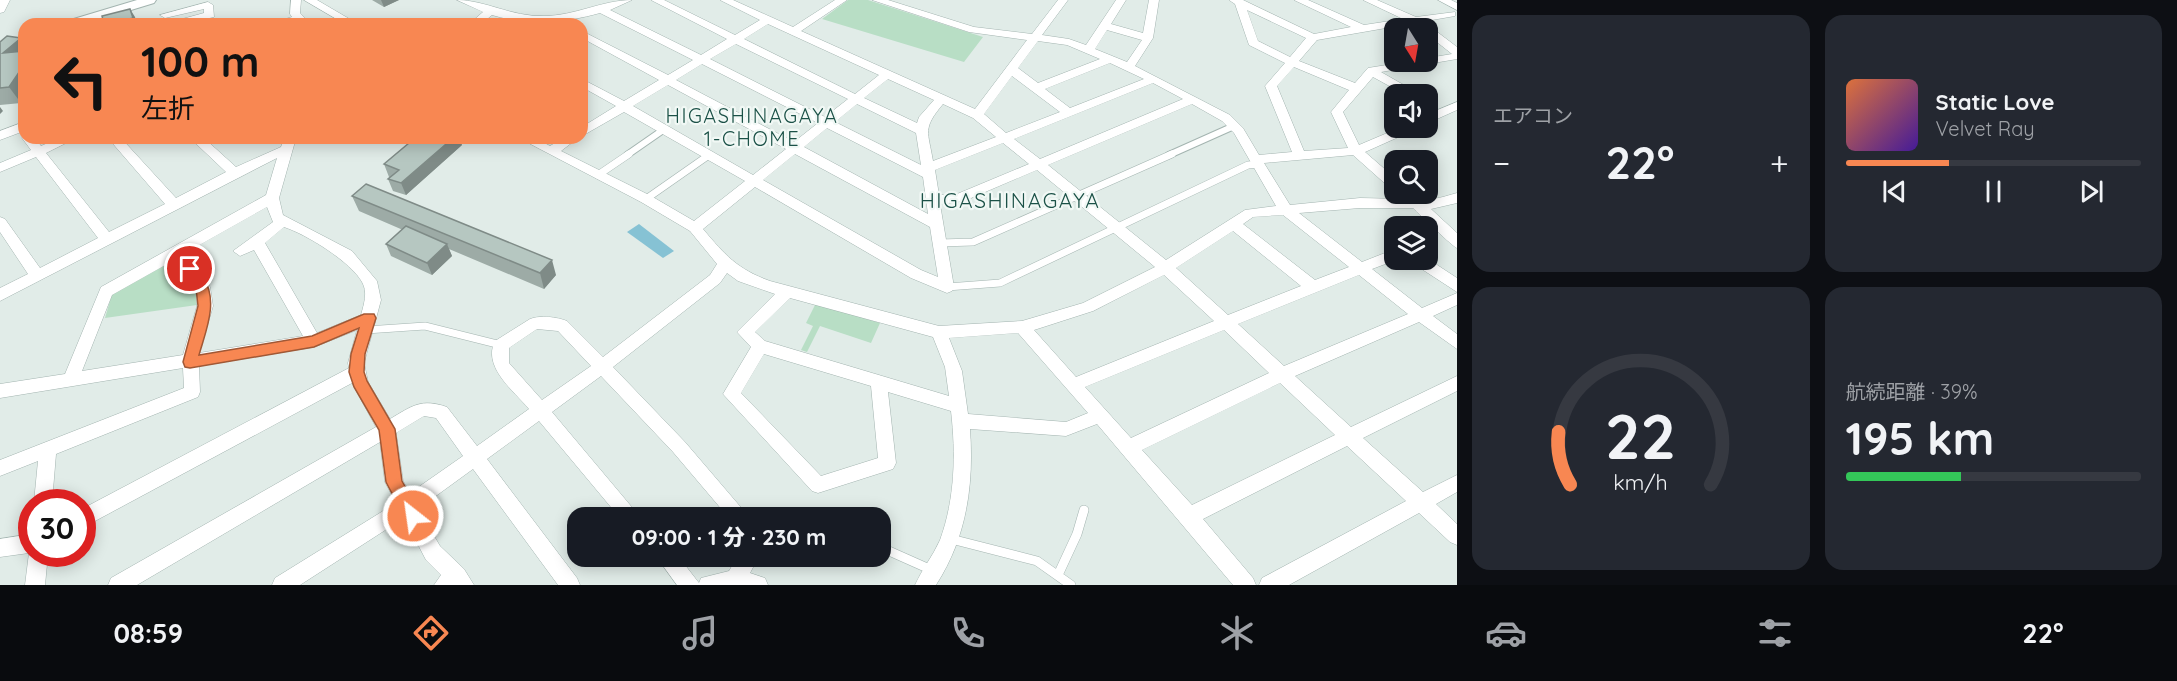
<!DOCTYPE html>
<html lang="ja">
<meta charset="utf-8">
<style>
:root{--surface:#171b24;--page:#242831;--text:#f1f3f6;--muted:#9ea1a6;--line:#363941;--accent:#f88752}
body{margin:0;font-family:Quicksand,"Noto Sans JP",sans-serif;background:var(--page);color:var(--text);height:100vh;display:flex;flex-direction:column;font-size:22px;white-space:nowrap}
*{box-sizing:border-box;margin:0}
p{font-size:20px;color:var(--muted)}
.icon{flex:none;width:33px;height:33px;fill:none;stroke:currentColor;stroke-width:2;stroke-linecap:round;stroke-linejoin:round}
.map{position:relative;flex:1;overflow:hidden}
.side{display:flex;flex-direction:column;gap:15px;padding:15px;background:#0d0f14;width:720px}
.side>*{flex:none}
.hud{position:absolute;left:18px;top:18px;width:570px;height:126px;border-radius:18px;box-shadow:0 3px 15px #0003;background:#f88752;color:#111;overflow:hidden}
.needle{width:39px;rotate:169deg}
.buttons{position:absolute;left:1384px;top:18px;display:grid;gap:12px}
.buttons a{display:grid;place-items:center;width:54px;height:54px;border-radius:12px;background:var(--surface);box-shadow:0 3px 15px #0003;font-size:30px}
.speed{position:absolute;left:18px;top:489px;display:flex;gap:12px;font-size:30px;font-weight:700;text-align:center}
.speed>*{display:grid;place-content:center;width:78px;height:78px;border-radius:50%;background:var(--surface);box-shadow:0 3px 15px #0003;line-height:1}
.speed .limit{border:9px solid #d22;background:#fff;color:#111}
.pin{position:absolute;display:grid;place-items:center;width:51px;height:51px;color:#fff;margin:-26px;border:3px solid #fff;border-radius:50%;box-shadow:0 2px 6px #0007}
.me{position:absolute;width:66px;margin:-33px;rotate:330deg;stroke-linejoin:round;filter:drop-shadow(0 0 4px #0008)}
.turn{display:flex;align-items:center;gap:21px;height:126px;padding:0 24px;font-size:27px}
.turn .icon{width:78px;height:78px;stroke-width:2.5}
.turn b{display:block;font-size:42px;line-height:51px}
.big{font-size:45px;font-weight:800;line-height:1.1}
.side .tile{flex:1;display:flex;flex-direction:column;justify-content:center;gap:9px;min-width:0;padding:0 21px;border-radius:18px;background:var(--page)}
.side .dial{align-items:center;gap:0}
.dial svg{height:156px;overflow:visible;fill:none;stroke:var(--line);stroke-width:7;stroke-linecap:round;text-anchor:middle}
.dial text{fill:var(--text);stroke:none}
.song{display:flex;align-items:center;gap:18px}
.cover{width:72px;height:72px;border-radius:9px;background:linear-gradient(135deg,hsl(20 70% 55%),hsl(260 70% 35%))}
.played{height:6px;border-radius:3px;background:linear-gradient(90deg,var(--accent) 35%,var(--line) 35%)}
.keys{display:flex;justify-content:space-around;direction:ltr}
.heat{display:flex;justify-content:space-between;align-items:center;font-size:33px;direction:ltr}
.charge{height:9px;border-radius:4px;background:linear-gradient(90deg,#34c759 39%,var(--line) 0)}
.side .tiles{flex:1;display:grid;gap:15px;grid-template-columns:repeat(2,1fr)}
.trip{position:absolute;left:567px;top:507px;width:324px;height:60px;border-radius:18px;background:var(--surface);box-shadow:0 3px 15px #0003;font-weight:800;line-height:60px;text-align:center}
.dock{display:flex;height:96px;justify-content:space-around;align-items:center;background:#090b0e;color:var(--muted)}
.dock .icon{width:42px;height:42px}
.dock .active{color:var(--accent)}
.dock b{font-size:27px;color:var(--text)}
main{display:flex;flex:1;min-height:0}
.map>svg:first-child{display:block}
.green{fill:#b8dec5}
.water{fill:#86c2d4}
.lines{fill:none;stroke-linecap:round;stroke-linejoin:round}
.service-far2-casing{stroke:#a3b4b0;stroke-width:8}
.service-far1-casing{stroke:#a3b4b0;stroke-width:8}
.service-casing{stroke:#a3b4b0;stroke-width:10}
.minor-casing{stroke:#a3b4b0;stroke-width:1}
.tertiary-casing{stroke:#a3b4b0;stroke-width:2}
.service-far2{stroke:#fff;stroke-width:6}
.service-far1{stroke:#fff;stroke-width:7}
.service{stroke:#fff;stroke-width:9}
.minor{fill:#fff;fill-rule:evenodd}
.tertiary{fill:#fff;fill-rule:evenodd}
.wall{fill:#9daba6}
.shaded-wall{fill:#7f8b87}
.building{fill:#b6c7c1;stroke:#7f8b87;stroke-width:1.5}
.route{fill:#f88752;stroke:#a15835;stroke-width:1.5}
.labels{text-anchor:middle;stroke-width:4.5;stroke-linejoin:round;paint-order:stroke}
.neighbourhood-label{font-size:20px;letter-spacing:1.5px;fill:#1b5147;stroke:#f1f8f5}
.quarter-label{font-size:21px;letter-spacing:1.5px;fill:#1b5147;stroke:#f1f8f5}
</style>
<main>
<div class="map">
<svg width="1457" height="585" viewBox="0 0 1457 585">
<rect width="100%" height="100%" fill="#e1ece8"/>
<path class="green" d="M 848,0 L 868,0 L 983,37 L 964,62 L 822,19 Z
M 172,260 L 180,260 L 196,291 L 197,305 L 105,318 L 112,294 Z
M 816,303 L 880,323 L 871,343 L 820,326 L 807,352 L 801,350 L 813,326 L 806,323 Z"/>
<path class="water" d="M 639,224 L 674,251 L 663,258 L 627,232 Z"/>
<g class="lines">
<g class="service-far2-casing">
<path id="service-far2" d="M 627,155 L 663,130
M 1169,155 L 1234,126"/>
</g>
<g class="service-far1-casing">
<path id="service-far1" d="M 598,175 L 629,154
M 646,199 L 709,155
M 940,243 L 973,242 L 1172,154
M 947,287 L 1000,283 L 1248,165 L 1259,164
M 366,330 L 425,326 L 501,345"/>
</g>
<g class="service-casing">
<path id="service" d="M 951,539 L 1037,561 L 1071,585
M 880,547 L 934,571
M 1058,575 L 1077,534 L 1084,510"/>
</g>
<g class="minor-casing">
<path id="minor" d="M 0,0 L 10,0 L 4,12 L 0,13 Z
M 291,0 L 301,0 L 300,13 L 310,24 L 269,24 L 292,17 L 290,14 Z
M 304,0 L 317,0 L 358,24 L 345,24 Z
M 457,0 C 486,0 511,17 544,16 C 575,16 602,0 632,0 L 610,10 L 701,55 L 727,39 L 651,0 L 664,0 L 735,35 L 760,20 L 720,0 L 733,0 L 793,27 L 835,0 L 847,0 L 801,31 L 975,109 L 1027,40 L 969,32 L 872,0 L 888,0 L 974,27 L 1032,34 L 1058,0 L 1068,0 L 1042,35 L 1069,39 L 1086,45 L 1116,0 L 1126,0 L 1111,24 L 1143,33 L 1149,0 L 1159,0 L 1153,38 L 1135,66 L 1230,115 L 1243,128 L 1259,155 L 1292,152 L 1265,86 L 1285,63 L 1249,45 L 1235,4 L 1229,0 L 1243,0 L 1314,34 L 1351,27 L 1294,0 L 1308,0 L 1364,25 L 1403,19 L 1363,0 L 1377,0 L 1416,17 L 1455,12 L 1455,16 L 1317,40 L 1299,61 L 1355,83 L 1368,68 L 1405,62 L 1428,62 L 1428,58 L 1452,54 L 1428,35 L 1428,28 L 1424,28 L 1432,28 L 1457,47 L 1457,59 L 1381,72 L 1416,92 L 1418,94 L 1404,94 L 1373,77 L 1343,112 L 1359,145 L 1399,128 L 1414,128 L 1412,131 L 1365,152 L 1395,178 L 1395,189 L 1390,188 L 1353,155 L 1264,163 L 1290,205 L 1360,198 L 1402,199 L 1399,194 L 1413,194 C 1426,204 1442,197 1457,193 L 1457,203 L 1431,209 L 1457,233 L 1457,248 C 1453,247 1420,215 1413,208 L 1360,208 L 1299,213 L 1362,262 L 1395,249 L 1396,260 L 1372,269 L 1422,308 L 1457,293 L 1457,305 L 1433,316 L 1457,334 L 1457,349 L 1419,322 L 1295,376 L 1351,427 L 1457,376 L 1457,391 L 1363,438 L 1423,492 L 1457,475 L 1457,492 L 1436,504 L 1457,524 L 1457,545 L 1450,542 L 1419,513 L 1289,585 L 1259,585 L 1262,578 L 1406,501 L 1347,446 L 1203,519 L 1253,578 L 1256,585 L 1233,585 L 1097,424 L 1066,436 L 970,429 C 974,484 967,537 936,585 L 915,585 C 922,569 933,556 940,540 C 955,499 956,454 951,411 L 888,392 L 896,463 L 893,469 L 818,493 L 812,491 L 723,394 L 751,347 L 737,332 L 775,294 L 738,281 L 727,273 L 720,283 L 613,367 L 685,442 L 750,518 L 729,518 L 673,452 L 601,376 L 552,412 L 641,518 L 620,518 L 539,421 L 487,459 L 577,578 L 580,585 L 558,585 L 473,469 L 418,509 L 440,546 L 464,569 L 474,585 L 434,585 L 441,575 L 426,560 L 404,518 L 300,585 L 272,585 L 275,578 L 396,503 L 385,482 L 380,442 L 137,585 L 108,585 L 111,578 L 376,427 L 352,383 L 82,528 L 82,509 L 349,368 L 348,363 L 357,330 L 314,347 L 199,366 L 200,392 L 198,397 L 56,454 L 52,502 L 34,502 L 38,461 L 0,476 L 0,460 L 184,388 L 183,368 L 0,398 L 0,384 L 65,374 L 101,287 L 266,195 L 277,158 L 0,301 L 0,288 L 28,274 L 0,232 L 0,217 L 5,219 L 40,268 L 98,238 L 36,157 L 0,172 L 0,163 L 31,150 L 22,138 L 24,135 L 24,138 L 35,138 L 41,146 L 59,138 L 76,138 L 46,153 L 109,232 L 165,204 L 108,138 L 121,138 L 176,198 L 226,172 L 190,138 L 204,138 L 236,167 L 281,147 L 284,138 L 296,138 L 279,198 L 283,215 L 352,251 L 377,281 L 381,300 L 364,363 L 368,382 L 390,419 C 412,406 421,398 447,407 L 477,446 L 529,409 C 514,391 482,367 495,341 L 530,319 C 540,315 557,317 567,321 L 603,357 L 710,275 L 717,264 L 690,231 L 641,202 L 519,138 L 535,138 L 550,146 L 563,138 L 578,138 L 561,151 L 651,196 L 694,221 L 745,181 L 624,112 L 582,136 L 582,127 L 616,106 L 582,87 L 582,79 L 624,101 L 659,80 L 582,38 L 582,31 L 668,75 L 693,60 L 600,13 C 564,23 529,26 492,15 L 481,24 L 469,24 L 483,12 ZM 1247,10 L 1306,38 L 1290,57 L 1258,41 ZM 768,24 L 879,75 L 855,94 L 744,39 ZM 1107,30 L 1142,40 L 1127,62 L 1095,49 ZM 1038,41 L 1067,45 L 1100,59 L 1038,83 L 1018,68 ZM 736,44 L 848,99 L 825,117 L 710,59 ZM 1110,63 L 1144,79 L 1070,108 L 1045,89 ZM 702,64 L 818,123 L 794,142 L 676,80 ZM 1294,67 L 1349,90 L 1331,112 L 1348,148 L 1304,151 L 1277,86 ZM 1012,76 L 1060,112 L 1006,133 L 984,114 ZM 888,79 L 934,100 L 919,117 L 917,123 L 864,98 ZM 1153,83 L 1183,99 L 1040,159 L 1014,139 ZM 668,85 L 786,149 L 753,175 L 633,106 ZM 857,104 L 916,133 L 921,165 L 835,122 ZM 943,104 L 973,118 L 996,137 L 933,161 C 928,131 922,129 943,104 ZM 1192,104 L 1222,121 L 1234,133 L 1276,206 L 1245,210 L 1166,260 L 1048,165 ZM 827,128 L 923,177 L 928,214 L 804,147 ZM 1003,143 L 1029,164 L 957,194 L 939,195 L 935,170 ZM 795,154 L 930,227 L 938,277 L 921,270 L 763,180 ZM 1037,170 L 1155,267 L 1083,303 L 1022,321 L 939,326 L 770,281 C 737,269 725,255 703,229 L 755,187 L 911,278 L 947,293 L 952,291 L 954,287 L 940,204 L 964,201 ZM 267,207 L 273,222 L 233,251 L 240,256 L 254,250 L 303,336 L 199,353 L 213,306 L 210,287 L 187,252 ZM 1283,215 L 1349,267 L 1315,280 L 1243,224 L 1253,217 ZM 284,227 C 306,234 351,262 362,282 C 368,292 364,304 361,315 L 317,333 L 265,243 ZM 1233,231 L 1301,286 L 1228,315 L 1176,268 ZM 176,259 L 196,288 L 197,306 L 183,355 L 82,371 L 112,295 ZM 1164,275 L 1214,321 L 1076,377 L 1034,330 L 1093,311 ZM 1359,275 L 1408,314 L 1284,366 L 1238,324 ZM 790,298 L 933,337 L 945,367 L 949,396 L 765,341 L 755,332 ZM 537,329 L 558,331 L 591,366 L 542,400 L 509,363 L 509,348 ZM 1224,330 L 1269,373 L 1131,438 L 1085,387 ZM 1018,333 L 1088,413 L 1066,422 L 968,414 L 962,371 L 949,338 ZM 764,354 L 871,386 L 878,458 L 821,476 L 741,393 ZM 1280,383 L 1335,435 L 1192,505 L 1142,450 ZM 424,416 L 436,418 L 463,456 L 410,493 L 403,481 L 396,433 Z
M 1438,0 L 1451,0 L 1457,3 L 1457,10 Z
M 208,2 L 213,5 L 214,17 L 183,24 L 164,24 L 204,13 L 204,9 L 165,18 L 160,15 Z
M 1457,102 L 1457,110 L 1428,123 L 1428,114 Z
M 24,122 L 24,131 L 0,140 L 0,131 Z
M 1428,259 L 1457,278 L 1457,292 L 1414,264 L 1412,260 Z
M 32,534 L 32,554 L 48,554 L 45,585 L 25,585 L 29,553 L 0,557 L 0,539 Z
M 656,556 L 678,556 L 699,583 L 701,578 L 729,571 L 738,556 L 759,556 L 750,573 L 765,578 L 768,585 L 677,585 Z"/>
</g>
<g class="tertiary-casing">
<path id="tertiary" d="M 137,0 L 156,0 L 154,3 L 85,24 L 66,24 L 67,21 Z"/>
</g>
<use href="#service-far2" class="service-far2"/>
<use href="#service-far1" class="service-far1"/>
<use href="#service" class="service"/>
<use href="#minor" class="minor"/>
<use href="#tertiary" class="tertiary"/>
</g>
<path class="wall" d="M 372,0 L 399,0 L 384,7 Z
M 21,38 L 24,42 L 24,99 L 21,103 L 0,105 L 0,42 Z
M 462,145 L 406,195 L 393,191 L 388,179 L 390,177 L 389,177 L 384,164 Z
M 352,196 L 556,275 L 544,289 L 449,249 L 452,256 L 432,275 L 391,256 L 386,244 L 403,230 L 359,211 Z"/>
<path class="shaded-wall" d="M 381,0 L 399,0 L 384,7 Z
M 130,9 L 135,17 L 137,24 L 110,24 Z
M 21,38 L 24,42 L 24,60 L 3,53 Z
M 24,65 L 24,99 L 21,103 L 9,87 Z
M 0,107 L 3,111 L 0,114 Z
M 453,138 L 460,138 L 462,145 L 406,195 L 401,183 Z
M 447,244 L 452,256 L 432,275 L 427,263 Z
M 552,260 L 556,275 L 544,289 L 540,273 Z"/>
<path class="building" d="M 130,9 L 133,18 L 110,24 L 104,24 L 102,16 Z
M 7,36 L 21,38 L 3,53 L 24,51 L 24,65 L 9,87 L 0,88 L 0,42 Z
M 415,138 L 453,138 L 401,183 L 388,179 L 399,170 L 384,164 Z
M 366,184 L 552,260 L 540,273 L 352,196 Z
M 406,226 L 447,244 L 427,263 L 386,244 Z"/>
<path class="route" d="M 190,264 C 197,266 199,272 203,277 C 219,301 206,330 199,355 L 312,336 L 364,314 L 374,314 L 376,318 L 365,354 L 364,372 L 367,381 L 395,429 L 402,481 L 422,516 L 419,522 L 413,524 L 407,522 L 386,482 L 379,430 L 354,387 L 349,372 L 351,354 L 359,328 L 314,347 L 190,368 L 185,367 L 183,362 L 198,306 L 196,288 L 184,269 Z"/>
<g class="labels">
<g class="neighbourhood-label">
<text x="752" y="123">HIGASHINAGAYA<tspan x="752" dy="23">1-CHOME</tspan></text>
</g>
<g class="quarter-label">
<text x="1010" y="208">HIGASHINAGAYA</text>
</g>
</g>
</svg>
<div class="buttons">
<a><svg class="needle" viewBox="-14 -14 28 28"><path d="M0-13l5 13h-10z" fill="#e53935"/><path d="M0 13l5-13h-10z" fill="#9ea1a6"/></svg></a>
<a><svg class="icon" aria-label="sound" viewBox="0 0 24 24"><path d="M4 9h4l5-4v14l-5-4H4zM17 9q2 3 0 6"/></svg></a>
<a><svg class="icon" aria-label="search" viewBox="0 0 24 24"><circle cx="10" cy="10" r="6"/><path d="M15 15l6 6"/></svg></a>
<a><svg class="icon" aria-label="layers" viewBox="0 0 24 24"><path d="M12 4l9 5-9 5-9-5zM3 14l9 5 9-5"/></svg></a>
</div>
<div class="speed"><div class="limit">30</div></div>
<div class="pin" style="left:190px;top:269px;background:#d93025"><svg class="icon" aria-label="arrive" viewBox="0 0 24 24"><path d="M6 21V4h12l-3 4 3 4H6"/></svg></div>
<svg class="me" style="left:413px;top:516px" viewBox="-20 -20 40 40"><circle r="17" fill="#f88752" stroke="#fff" stroke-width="3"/><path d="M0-11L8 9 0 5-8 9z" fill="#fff"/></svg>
<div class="trip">09:00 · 1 分 · 230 m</div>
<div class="hud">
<div class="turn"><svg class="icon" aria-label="left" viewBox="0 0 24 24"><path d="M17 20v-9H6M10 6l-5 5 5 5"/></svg><div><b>100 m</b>左折</div></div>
</div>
</div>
<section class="side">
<div class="tiles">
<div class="tile"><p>エアコン</p>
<div class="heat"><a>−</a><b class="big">22°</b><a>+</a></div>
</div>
<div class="tile">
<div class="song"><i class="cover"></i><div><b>Static Love</b><p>Velvet Ray</p></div></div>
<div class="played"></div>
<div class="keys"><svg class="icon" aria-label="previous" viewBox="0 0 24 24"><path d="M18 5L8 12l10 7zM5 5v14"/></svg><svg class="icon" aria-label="pause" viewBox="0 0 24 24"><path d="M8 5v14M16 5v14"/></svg><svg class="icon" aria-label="next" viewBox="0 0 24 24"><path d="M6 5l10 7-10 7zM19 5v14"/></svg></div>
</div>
<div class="tile dial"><svg viewBox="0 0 100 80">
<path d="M14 69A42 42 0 1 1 86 69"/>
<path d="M14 69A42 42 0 0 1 8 42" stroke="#f88752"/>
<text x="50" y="56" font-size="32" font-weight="700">22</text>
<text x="50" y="72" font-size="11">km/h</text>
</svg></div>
<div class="tile"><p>航続距離 · 39%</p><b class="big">195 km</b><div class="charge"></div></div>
</div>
</section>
</main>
<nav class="dock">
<b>08:59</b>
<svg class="icon active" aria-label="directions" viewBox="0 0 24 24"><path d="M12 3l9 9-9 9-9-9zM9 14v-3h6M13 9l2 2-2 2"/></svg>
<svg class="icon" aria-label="music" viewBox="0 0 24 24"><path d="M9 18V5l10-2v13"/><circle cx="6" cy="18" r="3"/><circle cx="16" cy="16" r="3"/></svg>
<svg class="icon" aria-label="phone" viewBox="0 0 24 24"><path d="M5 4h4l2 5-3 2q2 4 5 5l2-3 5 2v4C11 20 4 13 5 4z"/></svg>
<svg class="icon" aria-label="climate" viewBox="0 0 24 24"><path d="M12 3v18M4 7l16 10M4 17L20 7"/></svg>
<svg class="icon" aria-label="car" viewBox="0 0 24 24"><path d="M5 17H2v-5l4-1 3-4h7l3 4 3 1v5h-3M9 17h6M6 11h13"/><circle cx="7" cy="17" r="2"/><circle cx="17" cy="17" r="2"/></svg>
<svg class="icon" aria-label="filters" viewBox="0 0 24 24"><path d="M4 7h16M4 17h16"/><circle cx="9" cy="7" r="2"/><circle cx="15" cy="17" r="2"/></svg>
<b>22°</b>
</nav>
